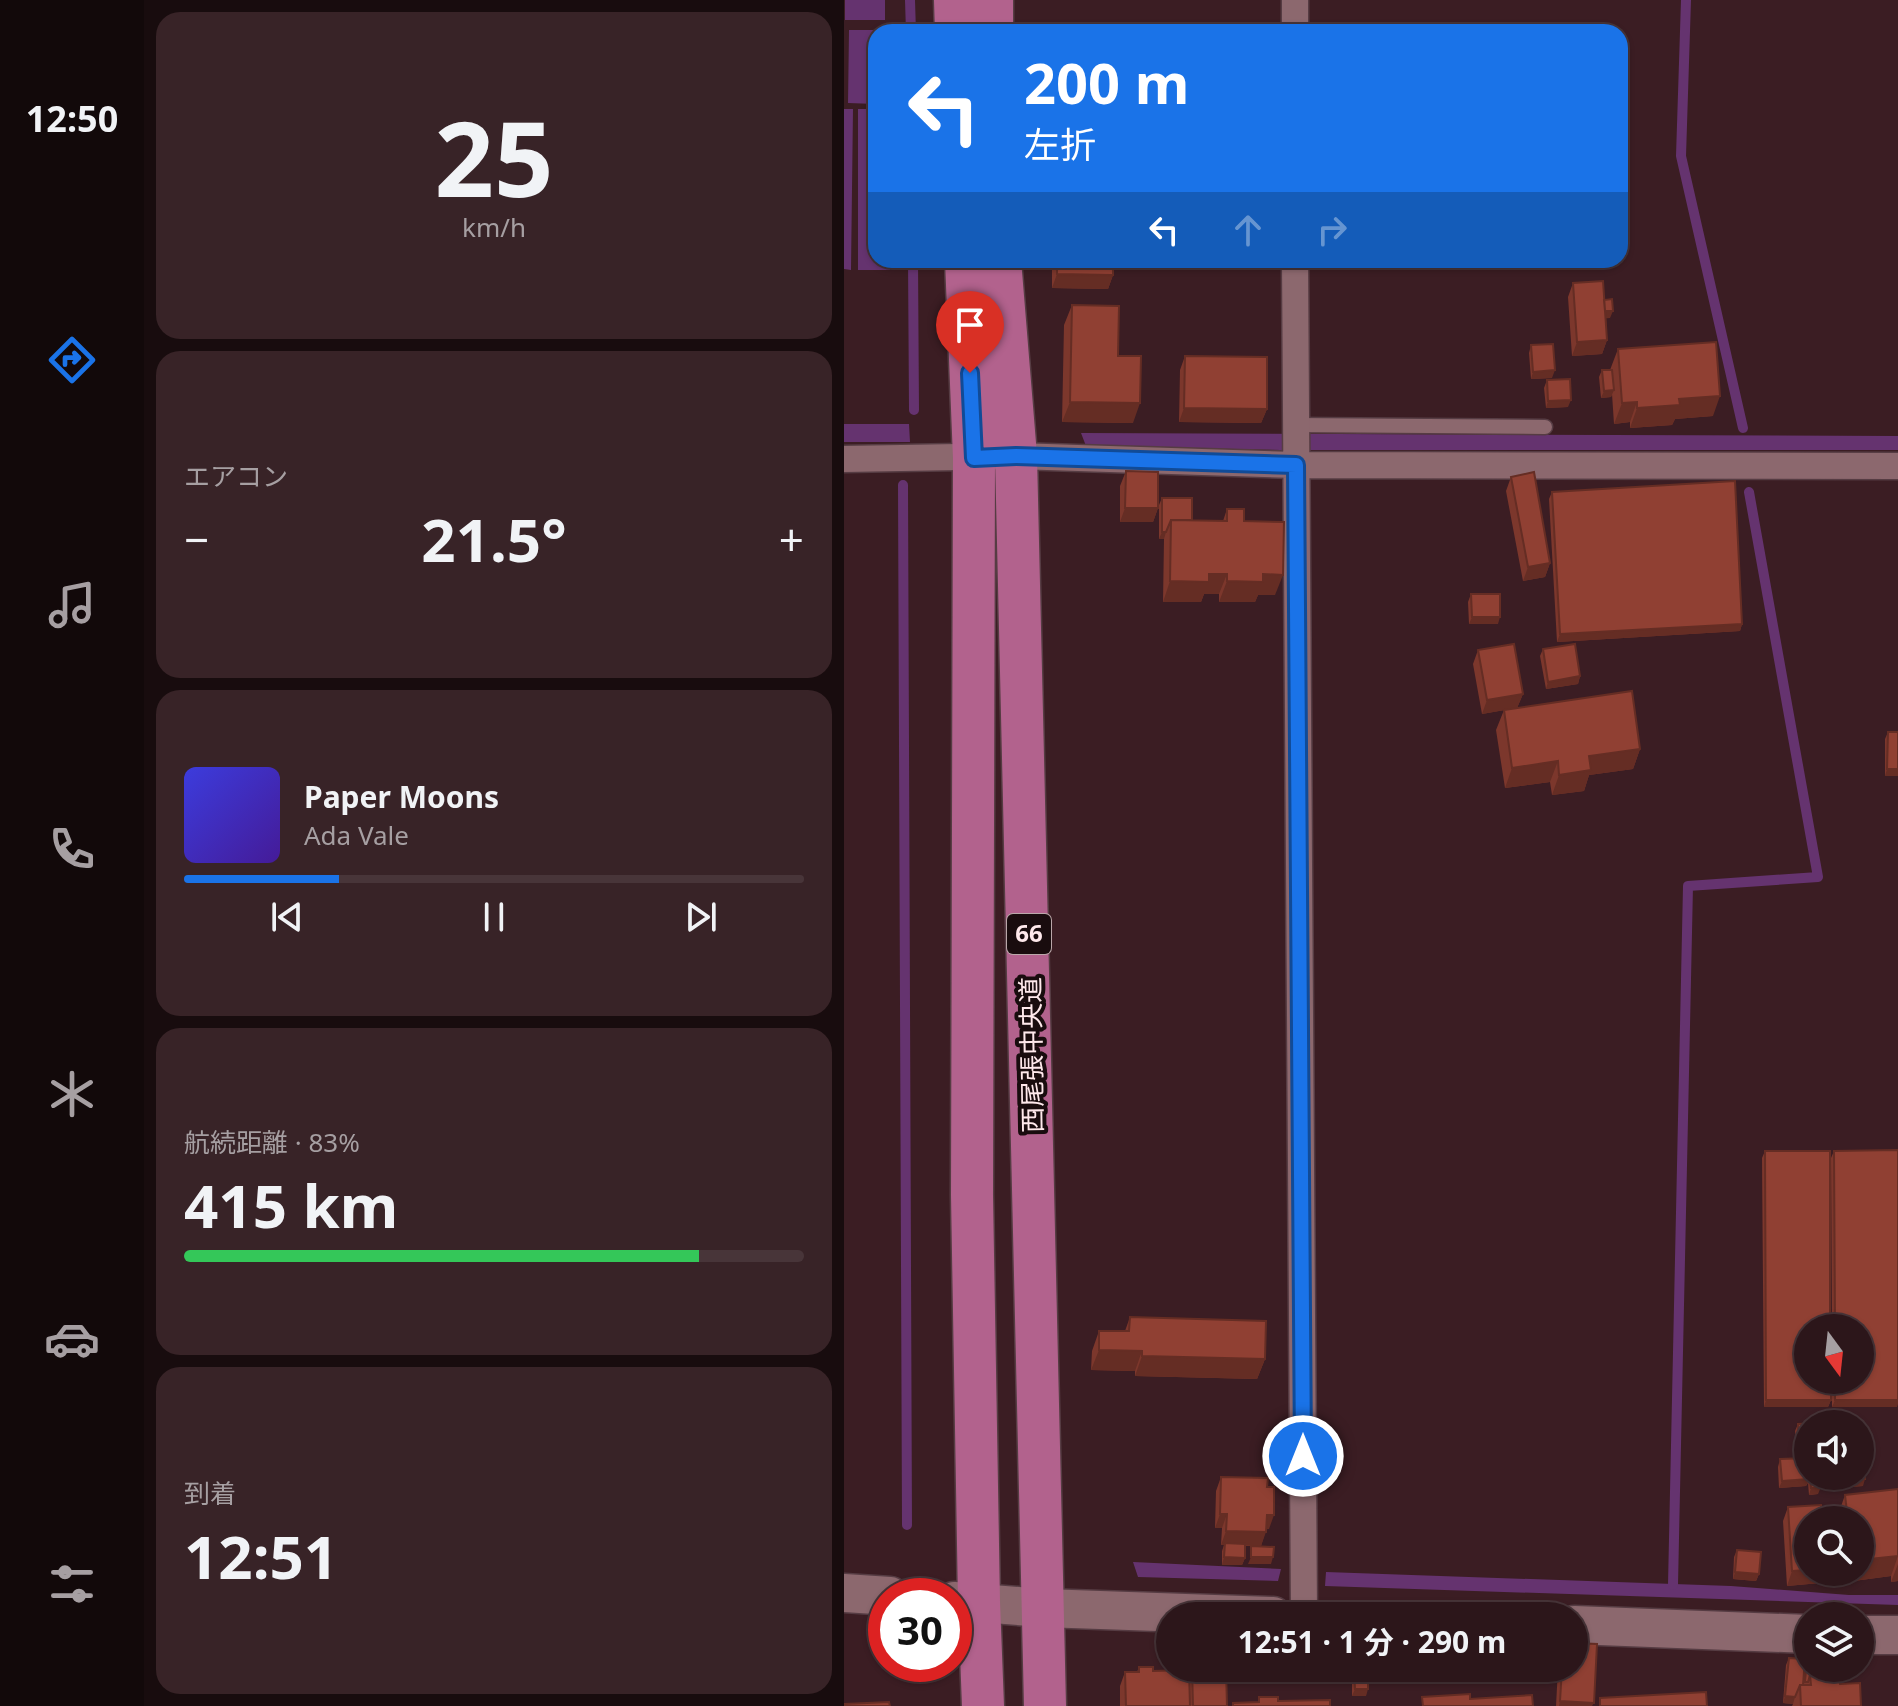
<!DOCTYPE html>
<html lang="ja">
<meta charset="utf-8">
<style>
:root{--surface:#2c161a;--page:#382327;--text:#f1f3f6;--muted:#a69fa2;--line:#483539;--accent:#1a73e8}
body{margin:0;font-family:"Noto Sans","Noto Sans JP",sans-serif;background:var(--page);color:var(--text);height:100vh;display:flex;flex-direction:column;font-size:30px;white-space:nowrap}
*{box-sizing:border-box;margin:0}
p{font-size:26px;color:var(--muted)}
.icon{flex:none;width:44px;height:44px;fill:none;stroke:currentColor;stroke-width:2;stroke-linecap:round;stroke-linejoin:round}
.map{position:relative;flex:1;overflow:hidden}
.panel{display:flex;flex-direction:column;gap:12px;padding:12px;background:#180c0e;width:700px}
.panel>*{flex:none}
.hud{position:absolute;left:24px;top:24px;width:760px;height:244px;border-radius:24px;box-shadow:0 2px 6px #0004,0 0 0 2px var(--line);background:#1a73e8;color:#fff;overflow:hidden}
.needle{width:52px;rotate:165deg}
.buttons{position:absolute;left:950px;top:1314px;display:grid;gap:16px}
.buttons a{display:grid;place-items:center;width:80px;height:80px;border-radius:50%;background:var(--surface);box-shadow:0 2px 6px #0004,0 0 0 2px var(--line);font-size:40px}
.speed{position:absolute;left:24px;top:1578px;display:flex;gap:16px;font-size:40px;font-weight:700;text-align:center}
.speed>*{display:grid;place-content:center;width:104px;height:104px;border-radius:50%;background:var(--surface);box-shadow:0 2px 6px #0004,0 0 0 2px var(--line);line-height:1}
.speed .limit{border:12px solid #d22;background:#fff;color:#111}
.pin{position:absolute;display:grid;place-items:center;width:68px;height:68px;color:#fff;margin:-82px -34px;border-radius:50% 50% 50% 0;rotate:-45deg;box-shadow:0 0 8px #0007}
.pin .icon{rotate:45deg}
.me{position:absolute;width:88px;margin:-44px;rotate:0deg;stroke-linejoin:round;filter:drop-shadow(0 0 6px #0008)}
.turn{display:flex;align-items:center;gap:28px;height:168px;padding:0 24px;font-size:36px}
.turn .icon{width:104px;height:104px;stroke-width:2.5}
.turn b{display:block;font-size:56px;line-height:68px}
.lanes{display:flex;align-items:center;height:76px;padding:0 24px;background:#0003;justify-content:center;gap:40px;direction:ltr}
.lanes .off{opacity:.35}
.big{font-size:60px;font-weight:700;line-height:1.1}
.panel .tile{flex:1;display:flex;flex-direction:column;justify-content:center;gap:12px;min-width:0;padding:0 28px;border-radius:24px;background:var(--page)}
.panel .dial{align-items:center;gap:0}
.dial b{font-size:104px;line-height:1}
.song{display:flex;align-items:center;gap:24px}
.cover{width:96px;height:96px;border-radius:12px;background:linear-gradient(135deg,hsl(240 70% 55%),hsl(260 70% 35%))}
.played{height:8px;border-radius:4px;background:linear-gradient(90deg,var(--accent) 25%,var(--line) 25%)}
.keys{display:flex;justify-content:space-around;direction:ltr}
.heat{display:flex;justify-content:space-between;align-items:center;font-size:44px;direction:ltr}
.charge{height:12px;border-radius:6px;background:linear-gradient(90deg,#34c759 83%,var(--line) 0)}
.trip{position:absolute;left:312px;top:1602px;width:432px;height:80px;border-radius:40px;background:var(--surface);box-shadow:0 2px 6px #0004,0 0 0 2px var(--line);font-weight:700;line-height:80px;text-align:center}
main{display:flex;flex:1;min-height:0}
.menu{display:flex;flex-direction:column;width:144px;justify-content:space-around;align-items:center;background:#12090a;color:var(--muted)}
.menu .icon{width:56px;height:56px}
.menu .on{color:var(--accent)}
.menu b{font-size:36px;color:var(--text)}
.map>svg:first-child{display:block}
.water{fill:#65336f}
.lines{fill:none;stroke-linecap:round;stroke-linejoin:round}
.stream{stroke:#65336f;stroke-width:10}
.service-casing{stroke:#563c43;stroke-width:17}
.minor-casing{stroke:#563c43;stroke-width:29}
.secondary-casing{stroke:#563c43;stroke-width:41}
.primary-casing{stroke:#563c43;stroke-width:45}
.service{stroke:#8c686e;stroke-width:14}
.minor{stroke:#8c686e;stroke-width:26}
.secondary{stroke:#8c686e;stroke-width:38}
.primary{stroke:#b2628d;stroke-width:42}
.wall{fill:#7c372c}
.shaded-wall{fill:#652d24}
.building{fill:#904033;stroke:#652d24;stroke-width:2}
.route-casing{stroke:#114b97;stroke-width:20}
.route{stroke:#1a73e8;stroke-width:14}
.labels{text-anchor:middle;stroke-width:8;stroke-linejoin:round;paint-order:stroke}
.shield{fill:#190c0e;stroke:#baa7a9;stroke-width:2}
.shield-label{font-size:24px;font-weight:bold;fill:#ffe9ec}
.street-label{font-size:26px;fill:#ffe9ec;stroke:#190c0e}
</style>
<main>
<nav class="menu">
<b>12:50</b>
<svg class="icon on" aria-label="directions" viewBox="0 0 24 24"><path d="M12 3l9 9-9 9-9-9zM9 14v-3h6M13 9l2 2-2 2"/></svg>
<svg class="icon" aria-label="music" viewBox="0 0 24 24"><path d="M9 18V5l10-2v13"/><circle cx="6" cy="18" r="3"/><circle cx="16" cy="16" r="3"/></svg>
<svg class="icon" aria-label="phone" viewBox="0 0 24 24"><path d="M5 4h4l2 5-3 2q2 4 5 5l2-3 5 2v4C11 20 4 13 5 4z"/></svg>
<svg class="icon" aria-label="climate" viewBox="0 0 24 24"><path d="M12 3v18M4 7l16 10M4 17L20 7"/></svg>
<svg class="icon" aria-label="car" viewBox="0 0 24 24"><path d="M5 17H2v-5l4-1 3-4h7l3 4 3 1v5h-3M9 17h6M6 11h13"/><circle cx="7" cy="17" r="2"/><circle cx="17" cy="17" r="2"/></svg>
<svg class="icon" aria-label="filters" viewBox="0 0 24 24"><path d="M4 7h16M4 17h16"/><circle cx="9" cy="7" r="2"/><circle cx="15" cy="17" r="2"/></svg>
</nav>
<section class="panel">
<div class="tile dial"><b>25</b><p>km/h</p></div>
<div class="tile"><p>エアコン</p>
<div class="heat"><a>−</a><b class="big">21.5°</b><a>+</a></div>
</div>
<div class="tile">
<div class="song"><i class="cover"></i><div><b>Paper Moons</b><p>Ada Vale</p></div></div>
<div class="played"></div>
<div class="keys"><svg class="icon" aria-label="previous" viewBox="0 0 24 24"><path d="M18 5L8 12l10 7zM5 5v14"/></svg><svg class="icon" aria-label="pause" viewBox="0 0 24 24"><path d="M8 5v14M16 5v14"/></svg><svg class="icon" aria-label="next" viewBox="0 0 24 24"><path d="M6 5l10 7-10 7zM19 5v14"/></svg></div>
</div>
<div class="tile"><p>航続距離 · 83%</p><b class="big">415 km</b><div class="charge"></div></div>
<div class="tile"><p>到着</p><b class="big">12:51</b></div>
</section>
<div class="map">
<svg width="1054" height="1706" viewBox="0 0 1054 1706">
<rect width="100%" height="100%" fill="#3b1d23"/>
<path class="water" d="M 1,0 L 41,0 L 41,20 L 1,20 Z
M 5,30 L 48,30 L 32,32 L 32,104 L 4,103 Z
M 0,109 L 9,109 L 7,270 L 0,269 Z
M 14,109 L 32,109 L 32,260 L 46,260 L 46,270 L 14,270 Z
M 0,424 L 65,424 L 66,442 L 0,442 Z
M 237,433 L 1054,436 L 1054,450 L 437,450 L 242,446 Z
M 289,1562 L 437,1569 L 434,1581 L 294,1577 Z
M 482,1572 L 887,1586 L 1005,1595 L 1054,1595 L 1054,1605 L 481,1586 Z"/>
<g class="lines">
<path class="stream" d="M 66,0 L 67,32
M 842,0 L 837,156 L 899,428
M 69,260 L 70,410
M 59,485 L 63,1525
M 829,1585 L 844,886 L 974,877 L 905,492"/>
<g class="service-casing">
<path id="service" d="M 451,425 L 701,427"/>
</g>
<g class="minor-casing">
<path id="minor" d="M 451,0 L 451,32
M 451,260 L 460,1616
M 0,459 L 172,456 L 452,465 L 1054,466"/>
</g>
<g class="secondary-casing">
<path id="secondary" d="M 0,1593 L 46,1596
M 110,1601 L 199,1608 L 429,1616
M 730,1625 L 964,1634
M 1016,1635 L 1054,1635"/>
</g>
<g class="primary-casing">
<path id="primary" d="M 111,0 L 112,32
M 148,32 L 148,0
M 122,260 L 130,458 L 128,1195 L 135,1602 L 139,1706
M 156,260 L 172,456 L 201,1706"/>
</g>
<use href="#service" class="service"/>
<use href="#minor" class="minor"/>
<use href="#secondary" class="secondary"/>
<use href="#primary" class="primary"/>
</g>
<path class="wall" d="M 208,260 L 269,260 L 269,275 L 264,289 L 208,288 Z
M 729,283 L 760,300 L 766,318 L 762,318 L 763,340 L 758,354 L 728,356 L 724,297 Z
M 228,305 L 274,356 L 289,423 L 218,422 L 220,325 Z
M 687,345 L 708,378 L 687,379 L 685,353 Z
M 774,349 L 869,416 L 831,419 L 828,425 L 786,428 L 786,422 L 770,424 L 768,394 L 767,397 L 757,398 L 755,377 L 758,370 L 766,370 Z
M 341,356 L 423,409 L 417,423 L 335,422 L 336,370 Z
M 703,380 L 724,407 L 702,408 L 700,388 Z
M 282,471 L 314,508 L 309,522 L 276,522 L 276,486 Z
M 667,477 L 706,563 L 701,577 L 679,581 L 662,491 Z
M 708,492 L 898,624 L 896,631 L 713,642 L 705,499 Z
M 318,498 L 348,520 L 379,521 L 383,509 L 400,521 L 431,595 L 414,595 L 411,602 L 375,602 L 375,594 L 360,594 L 357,602 L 319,602 L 320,539 L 315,539 L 315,505 Z
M 627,594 L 654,624 L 625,624 L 624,602 Z
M 699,649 L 736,676 L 734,684 L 702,689 L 696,656 Z
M 634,650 L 679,694 L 673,708 L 796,749 L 789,769 L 745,775 L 740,791 L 708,795 L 706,782 L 661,788 L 652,730 L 660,710 L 638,714 L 629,664 Z
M 1044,732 L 1054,732 L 1054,776 L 1041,776 L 1041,739 Z
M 921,1151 L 987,1400 L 984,1407 L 920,1407 L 918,1158 Z
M 990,1151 L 1053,1407 L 988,1407 L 988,1380 L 1016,1380 L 1016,1328 L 988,1328 L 987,1158 Z
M 286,1317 L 421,1359 L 413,1379 L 291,1376 L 291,1371 L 247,1370 L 248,1351 L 255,1331 L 281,1331 Z
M 954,1424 L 964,1456 L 953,1456 L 951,1431 Z
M 936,1459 L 964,1476 L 976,1476 L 974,1494 L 965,1495 L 964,1483 L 962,1486 L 935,1488 L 934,1467 Z
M 995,1476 L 1016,1476 L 1019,1486 L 995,1488 Z
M 377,1477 L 425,1529 L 422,1529 L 417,1546 L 401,1546 L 401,1558 L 398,1565 L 378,1565 L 378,1551 L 380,1545 L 377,1545 L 378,1528 L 371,1528 L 372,1491 Z
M 1054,1489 L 1054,1581 L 1047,1582 L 1047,1576 L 1002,1582 L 1000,1572 L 1016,1572 L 1016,1520 L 994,1520 L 994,1515 L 1001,1495 Z
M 944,1507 L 976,1583 L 943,1586 L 939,1521 Z
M 893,1550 L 915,1574 L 912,1581 L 889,1579 L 890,1557 Z
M 945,1658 L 960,1665 L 963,1658 L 996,1684 L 1017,1706 L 948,1706 L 949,1704 L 939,1703 L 942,1665 Z
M 295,1667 L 309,1671 L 345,1676 L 348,1668 L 383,1706 L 276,1706 L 276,1686 L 281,1672 L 293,1672 Z
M 508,1668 L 524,1668 L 522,1696 L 508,1696 Z
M 714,1668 L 730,1668 L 748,1706 L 712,1706 Z"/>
<path class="shaded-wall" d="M 213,274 L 269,275 L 264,289 L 208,288 Z
M 758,311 L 769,311 L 766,318 L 755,319 Z
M 763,340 L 758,354 L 728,356 L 733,342 Z
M 711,370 L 708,378 L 687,379 L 689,372 Z
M 770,390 L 767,397 L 757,398 L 760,391 Z
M 876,396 L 869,416 L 831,419 L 828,425 L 786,428 L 793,408 L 835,399 Z
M 727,400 L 724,407 L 702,408 L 704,401 Z
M 226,402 L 296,403 L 289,423 L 218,422 Z
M 793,402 L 786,422 L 770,424 L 778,403 Z
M 340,408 L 423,409 L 417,423 L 335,422 Z
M 281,508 L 314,508 L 309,522 L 276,522 Z
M 318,532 L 322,532 L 320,539 L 315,539 Z
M 706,563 L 701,577 L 679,581 L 684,567 Z
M 365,574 L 383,574 L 375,594 L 360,594 L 357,602 L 319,602 L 326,581 Z
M 419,574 L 439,575 L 431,595 L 414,595 L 411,602 L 375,602 L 383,581 Z
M 628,617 L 656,617 L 654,624 L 625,624 Z
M 898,624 L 896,631 L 713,642 L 716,634 Z
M 736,676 L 734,684 L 702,689 L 704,682 Z
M 679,694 L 673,708 L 638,714 L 643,700 Z
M 796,749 L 789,769 L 745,775 L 740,791 L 708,795 L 715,775 L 745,756 Z
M 714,761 L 706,782 L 661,788 L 668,768 Z
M 1043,769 L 1054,769 L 1054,776 L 1041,776 Z
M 255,1350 L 298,1351 L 291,1371 L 247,1370 Z
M 298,1356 L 421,1359 L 413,1379 L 291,1376 Z
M 922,1400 L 987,1400 L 984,1407 L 920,1407 Z
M 991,1400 L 1054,1400 L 1054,1404 L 1053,1407 L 988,1407 Z
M 955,1449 L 964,1449 L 964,1456 L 953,1456 Z
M 965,1479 L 962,1486 L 935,1488 L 938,1481 Z
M 1021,1479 L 1019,1486 L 995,1488 L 998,1481 Z
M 977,1487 L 974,1494 L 965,1495 L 967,1488 Z
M 376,1514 L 383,1514 L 378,1528 L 371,1528 Z
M 423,1515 L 430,1515 L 425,1529 L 418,1529 Z
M 382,1531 L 422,1532 L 417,1546 L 377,1545 Z
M 1054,1556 L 1047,1576 L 1002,1582 L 1005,1572 L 1016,1572 L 1016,1560 Z
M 380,1557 L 401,1558 L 398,1565 L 378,1565 Z
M 407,1557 L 429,1557 L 427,1564 L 404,1564 Z
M 1054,1564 L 1054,1581 L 1047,1582 Z
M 964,1570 L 964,1572 L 980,1572 L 976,1583 L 943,1586 L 948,1571 Z
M 891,1572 L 915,1574 L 912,1581 L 889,1579 Z
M 511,1689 L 524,1689 L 522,1696 L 508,1696 Z
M 941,1696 L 951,1697 L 949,1704 L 939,1703 Z
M 716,1701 L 750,1703 L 748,1706 L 715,1706 Z"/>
<path class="building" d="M 213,260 L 269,260 L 269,275 L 213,274 Z
M 759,281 L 763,340 L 733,342 L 729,283 Z
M 768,299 L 769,311 L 761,311 L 760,300 Z
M 228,305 L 275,306 L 274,356 L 297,356 L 296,403 L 226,402 Z
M 872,342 L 876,396 L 835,399 L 836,405 L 793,408 L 793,402 L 778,403 L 774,349 Z
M 709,344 L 711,370 L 689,372 L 687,345 Z
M 341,356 L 423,357 L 423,409 L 340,408 Z
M 758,370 L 768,370 L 770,390 L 760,391 Z
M 726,379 L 727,400 L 704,401 L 703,380 Z
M 282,471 L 314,472 L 314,508 L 281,508 Z
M 690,472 L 706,563 L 684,567 L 667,477 Z
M 891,481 L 898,624 L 716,634 L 708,492 Z
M 318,498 L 348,498 L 348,520 L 327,520 L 322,532 L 318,532 Z
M 383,509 L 400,509 L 400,521 L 440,522 L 439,575 L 419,574 L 419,582 L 383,581 L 383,574 L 365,574 L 365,582 L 326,581 L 327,520 L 383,521 Z
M 627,594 L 656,594 L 656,617 L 628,617 Z
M 670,644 L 679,694 L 643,700 L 634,650 Z
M 731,644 L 736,676 L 704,682 L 699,649 Z
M 788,691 L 796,749 L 745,756 L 747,770 L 715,775 L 714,761 L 668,768 L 660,710 Z
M 1044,732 L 1054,732 L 1054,769 L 1043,769 Z
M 1054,1150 L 1054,1400 L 991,1400 L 991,1380 L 1016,1380 L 1016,1328 L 991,1328 L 990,1151 Z
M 921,1151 L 986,1151 L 986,1328 L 964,1328 L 964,1380 L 987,1380 L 987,1400 L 922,1400 Z
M 286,1317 L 422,1321 L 421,1359 L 298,1356 L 298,1351 L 255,1350 L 255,1331 L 285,1331 Z
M 976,1423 L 976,1424 L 964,1424 L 964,1449 L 955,1449 L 954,1424 Z
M 1016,1455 L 1020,1455 L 1021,1479 L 998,1481 L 998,1476 L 1016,1476 Z
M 963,1458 L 965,1479 L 938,1481 L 936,1459 Z
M 966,1476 L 976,1476 L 977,1487 L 967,1488 Z
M 377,1477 L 424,1478 L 423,1487 L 430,1487 L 430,1515 L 423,1515 L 422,1532 L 382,1531 L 383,1514 L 376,1514 Z
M 1054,1489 L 1054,1556 L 1016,1560 L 1016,1520 L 1004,1520 L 1001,1495 Z
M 977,1505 L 978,1520 L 964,1520 L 964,1570 L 948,1571 L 944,1507 Z
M 381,1543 L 401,1544 L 401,1558 L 380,1557 Z
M 407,1546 L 430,1547 L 429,1557 L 407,1557 Z
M 893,1550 L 917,1552 L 915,1574 L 891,1572 Z
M 730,1643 L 753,1644 L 750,1703 L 716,1701 L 718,1668 L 730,1668 Z
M 945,1658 L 961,1659 L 959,1685 L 956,1685 L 951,1697 L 941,1696 Z
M 963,1658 L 964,1668 L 985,1668 L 985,1674 L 966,1675 L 964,1682 L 961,1682 Z
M 295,1667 L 309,1667 L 309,1671 L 345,1670 L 346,1706 L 282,1706 L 281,1672 L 295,1672 Z
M 348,1668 L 382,1668 L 383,1706 L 349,1706 Z
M 510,1668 L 524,1668 L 524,1689 L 511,1689 Z
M 995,1674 L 996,1684 L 1016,1683 L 1017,1706 L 957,1706 L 956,1685 L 967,1685 L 966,1675 Z
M 862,1692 L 863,1706 L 756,1706 L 756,1698 Z
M 626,1694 L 626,1699 L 688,1695 L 689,1706 L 579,1706 L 578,1697 Z
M 415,1697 L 434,1697 L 434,1701 L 486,1700 L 486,1706 L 389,1706 L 389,1703 L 415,1702 Z
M 45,1702 L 46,1706 L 0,1706 L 0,1704 Z"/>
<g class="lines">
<g class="route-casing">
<path id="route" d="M 126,373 L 130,458 L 172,456 L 452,465 L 459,1456"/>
</g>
<use href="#route" class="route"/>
</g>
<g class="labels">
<rect class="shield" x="163" y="914" width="44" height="40" rx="6"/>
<g class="shield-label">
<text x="185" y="942">66</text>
</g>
<g class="street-label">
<text transform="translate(188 1055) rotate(-91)" y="9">西尾張中央道</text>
</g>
</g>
</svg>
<div class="buttons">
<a><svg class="needle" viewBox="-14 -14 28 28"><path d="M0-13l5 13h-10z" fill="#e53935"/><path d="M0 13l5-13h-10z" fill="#a69fa2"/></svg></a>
<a><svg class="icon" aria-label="sound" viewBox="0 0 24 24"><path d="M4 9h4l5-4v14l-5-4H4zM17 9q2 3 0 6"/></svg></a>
<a><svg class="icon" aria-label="search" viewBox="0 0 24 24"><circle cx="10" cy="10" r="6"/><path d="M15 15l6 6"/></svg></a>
<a><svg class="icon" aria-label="layers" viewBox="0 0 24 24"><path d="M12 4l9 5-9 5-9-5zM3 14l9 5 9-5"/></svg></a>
</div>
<div class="speed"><div class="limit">30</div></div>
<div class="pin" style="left:126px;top:373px;background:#d93025"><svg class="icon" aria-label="arrive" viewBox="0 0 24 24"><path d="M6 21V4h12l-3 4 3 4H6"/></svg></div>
<svg class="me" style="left:459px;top:1456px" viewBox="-20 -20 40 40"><circle r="17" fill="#1a73e8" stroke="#fff" stroke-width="3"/><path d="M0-11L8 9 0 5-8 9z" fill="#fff"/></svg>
<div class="trip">12:51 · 1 分 · 290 m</div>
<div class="hud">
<div class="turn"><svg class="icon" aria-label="left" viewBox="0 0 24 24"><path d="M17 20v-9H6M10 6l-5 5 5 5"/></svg><div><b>200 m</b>左折</div></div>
<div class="lanes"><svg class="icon" aria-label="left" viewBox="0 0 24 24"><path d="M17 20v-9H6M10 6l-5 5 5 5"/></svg><svg class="icon off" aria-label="ahead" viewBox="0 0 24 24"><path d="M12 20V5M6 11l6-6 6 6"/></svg><svg class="icon off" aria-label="right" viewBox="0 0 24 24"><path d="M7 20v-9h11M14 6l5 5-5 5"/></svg></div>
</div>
</div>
</main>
